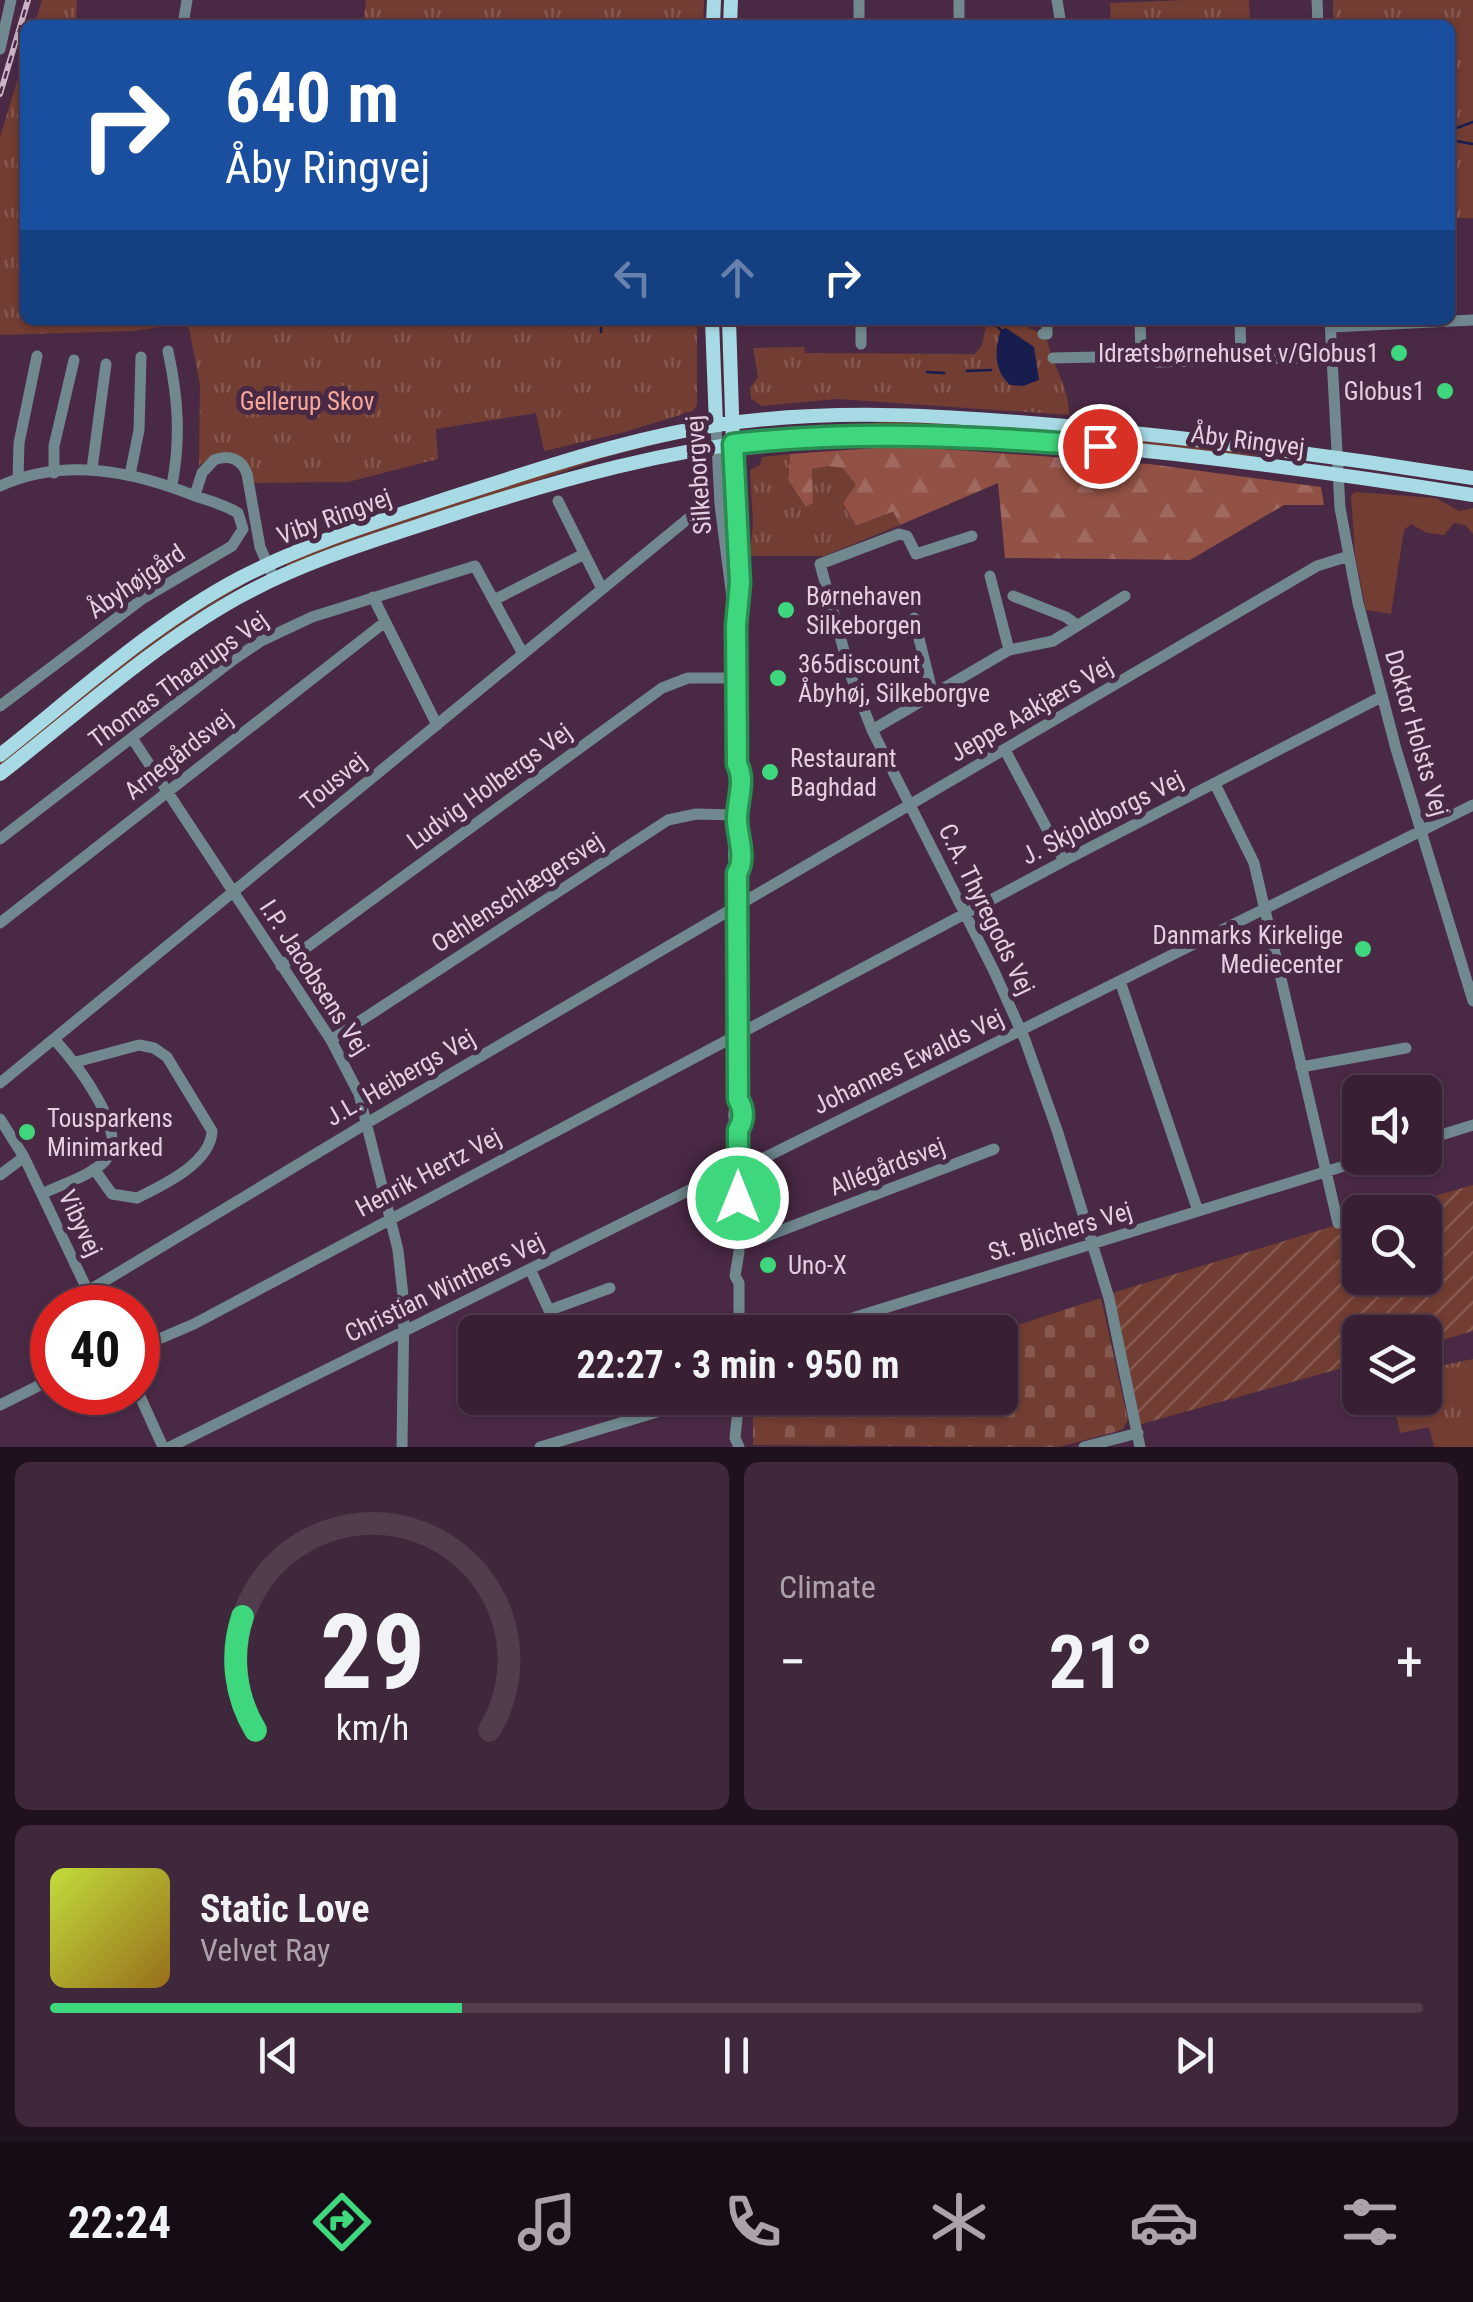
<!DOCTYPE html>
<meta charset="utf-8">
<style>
:root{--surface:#381f34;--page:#3f273c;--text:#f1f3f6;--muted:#aba2ac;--line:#523d4f;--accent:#3fd77d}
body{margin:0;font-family:"Roboto Condensed",sans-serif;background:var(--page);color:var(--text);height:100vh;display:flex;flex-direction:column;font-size:38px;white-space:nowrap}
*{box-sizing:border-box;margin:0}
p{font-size:32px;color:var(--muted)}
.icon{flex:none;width:55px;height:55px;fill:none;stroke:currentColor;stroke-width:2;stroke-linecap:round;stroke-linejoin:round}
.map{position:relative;height:1447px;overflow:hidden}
.side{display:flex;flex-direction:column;gap:15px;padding:15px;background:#1f111d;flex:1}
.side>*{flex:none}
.top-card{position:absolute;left:20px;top:20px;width:1435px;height:305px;border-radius:15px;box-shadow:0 2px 8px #0004,0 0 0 2px var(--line);background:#1a4fa0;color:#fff;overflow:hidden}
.fabs{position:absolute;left:1342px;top:1075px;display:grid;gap:20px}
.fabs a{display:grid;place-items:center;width:100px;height:100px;border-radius:15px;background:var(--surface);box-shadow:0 2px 8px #0004,0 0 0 2px var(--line);font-size:50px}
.speed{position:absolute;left:30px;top:1285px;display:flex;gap:20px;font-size:50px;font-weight:700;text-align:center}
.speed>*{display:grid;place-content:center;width:130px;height:130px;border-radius:50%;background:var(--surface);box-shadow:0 2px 8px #0004,0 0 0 2px var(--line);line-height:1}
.speed .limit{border:15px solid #d22;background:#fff;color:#111}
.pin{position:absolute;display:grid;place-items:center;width:85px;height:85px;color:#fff;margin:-42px;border:5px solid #fff;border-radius:50%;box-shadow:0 2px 10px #0007}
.me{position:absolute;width:110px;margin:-55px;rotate:0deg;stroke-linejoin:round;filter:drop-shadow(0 0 8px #0008)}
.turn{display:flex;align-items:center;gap:35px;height:210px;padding:0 40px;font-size:45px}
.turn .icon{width:130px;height:130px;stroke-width:2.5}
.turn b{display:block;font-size:70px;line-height:85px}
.lanes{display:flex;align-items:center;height:95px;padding:0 40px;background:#0003;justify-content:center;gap:50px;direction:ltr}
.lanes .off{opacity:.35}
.big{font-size:75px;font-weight:700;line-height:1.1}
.side .tile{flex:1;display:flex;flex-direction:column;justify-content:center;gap:15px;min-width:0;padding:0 35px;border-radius:15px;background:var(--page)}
.side .dial{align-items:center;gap:0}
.dial svg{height:260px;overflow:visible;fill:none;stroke:var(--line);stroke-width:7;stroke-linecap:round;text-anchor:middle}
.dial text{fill:var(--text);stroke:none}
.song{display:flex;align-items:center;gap:30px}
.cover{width:120px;height:120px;border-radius:15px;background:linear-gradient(135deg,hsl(70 70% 55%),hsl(40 70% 35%))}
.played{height:10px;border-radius:5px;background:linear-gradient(90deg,var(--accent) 30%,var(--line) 30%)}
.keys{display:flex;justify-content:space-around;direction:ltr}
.heat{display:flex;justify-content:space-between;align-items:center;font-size:55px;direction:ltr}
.side .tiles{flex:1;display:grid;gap:15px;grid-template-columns:1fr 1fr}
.tile:last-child{grid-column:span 2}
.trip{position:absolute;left:458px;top:1315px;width:560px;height:100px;border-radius:15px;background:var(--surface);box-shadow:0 2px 8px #0004,0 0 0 2px var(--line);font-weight:700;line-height:100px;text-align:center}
.menu{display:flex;height:160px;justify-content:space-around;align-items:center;background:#160c15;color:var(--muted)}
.menu .icon{width:70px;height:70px}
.menu .on{color:var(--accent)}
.menu b{font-size:45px;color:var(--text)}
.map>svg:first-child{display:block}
.grass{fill:#723d32}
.forest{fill:url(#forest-firs)}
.cemetery{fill:url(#cemetery-stones)}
.park{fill:url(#park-tufts)}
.garden{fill:url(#garden-furrows)}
.water{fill:#171d4e}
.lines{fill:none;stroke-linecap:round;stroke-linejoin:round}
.stream{stroke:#171d4e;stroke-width:2.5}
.minor{stroke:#70888e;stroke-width:11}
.major{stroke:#a7dae5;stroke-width:14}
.rail-casing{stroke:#cbb4c7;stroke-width:6}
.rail{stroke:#4a2945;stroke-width:2.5;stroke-dasharray:8;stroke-linecap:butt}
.route-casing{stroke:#298c51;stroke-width:25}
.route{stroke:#3fd77d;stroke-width:18}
.poi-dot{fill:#3fd77d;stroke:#4a2945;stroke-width:4}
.labels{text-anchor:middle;stroke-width:10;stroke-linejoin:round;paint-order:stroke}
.poi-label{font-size:25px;fill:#e4cfe0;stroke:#4a2945;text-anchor:start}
.park-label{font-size:25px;fill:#f6a999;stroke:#4a2945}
.street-label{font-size:25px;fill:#e4cfe0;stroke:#4a2945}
</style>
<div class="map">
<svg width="1473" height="1447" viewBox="0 0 1473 1447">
<defs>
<pattern id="forest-firs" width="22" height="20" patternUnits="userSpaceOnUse" patternTransform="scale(2.5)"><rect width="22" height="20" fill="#915144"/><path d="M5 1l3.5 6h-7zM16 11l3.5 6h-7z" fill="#a0695f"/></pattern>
<pattern id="cemetery-stones" width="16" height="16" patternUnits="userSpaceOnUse" patternTransform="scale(2.5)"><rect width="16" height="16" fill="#723d32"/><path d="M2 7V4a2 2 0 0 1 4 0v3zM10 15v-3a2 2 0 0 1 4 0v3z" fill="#86584f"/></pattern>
<pattern id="park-tufts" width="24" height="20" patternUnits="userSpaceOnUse" patternTransform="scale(2.5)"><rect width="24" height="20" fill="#723d32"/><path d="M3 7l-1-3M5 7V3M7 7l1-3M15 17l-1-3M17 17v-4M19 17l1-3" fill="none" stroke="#86584f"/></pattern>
<pattern id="garden-furrows" width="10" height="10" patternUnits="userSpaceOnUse" patternTransform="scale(2.5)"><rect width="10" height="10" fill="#723d32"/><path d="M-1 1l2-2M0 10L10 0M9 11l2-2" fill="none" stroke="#86584f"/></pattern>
</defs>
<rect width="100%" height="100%" fill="#4a2945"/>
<path class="grass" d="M 904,420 L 1162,441 L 1273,456 L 1231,455 L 1094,441 L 753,434 Z
M 695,434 L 602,458 L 288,567 L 285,562 L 353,536 L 572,463 Z
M 1355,492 L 1436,498 L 1459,511 L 1473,508 L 1473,534 L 1465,525 L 1454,523 L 1444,535 L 1427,533 L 1411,524 L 1404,530 L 1391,614 L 1366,610 L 1355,555 L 1351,496 Z
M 254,578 L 189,619 L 0,767 L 0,761 C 82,697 162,627 254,578 Z"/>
<path class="forest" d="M 902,446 L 1149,464 L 1321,487 L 1324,505 L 1284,505 L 1190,560 L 1005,558 L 998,483 L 900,525 L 893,512 L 856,526 L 843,503 L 813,503 L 806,508 L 788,480 L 790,454 Z"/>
<path class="cemetery" d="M 1101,1298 L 1128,1420 L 1122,1430 L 1059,1447 L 753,1445 L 753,1412 L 798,1398 L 1000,1398 L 1000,1332 L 996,1332 Z"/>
<path class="park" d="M 42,0 L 77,0 L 76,25 L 34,25 Z
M 366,0 L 704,0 L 703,25 L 363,25 Z
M 1186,0 L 1249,0 L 1250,25 L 1111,25 L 1110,3 Z
M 1333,0 L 1473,0 L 1473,218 L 1450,218 L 1450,25 L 1334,25 Z
M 25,55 L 25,320 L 697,320 L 697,405 L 693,411 L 625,432 L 544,451 L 536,413 L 436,429 L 438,459 L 348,482 L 253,483 L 249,466 L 211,456 L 199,466 L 200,385 L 188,323 L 134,331 L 0,335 L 0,137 Z
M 987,320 L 1020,320 L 1021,325 L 1046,335 C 1050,361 1070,388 1069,415 L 837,399 L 762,406 L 751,399 L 750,388 L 758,377 L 753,348 L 804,347 L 805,353 L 975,354 L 982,345 Z
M 790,454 L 788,480 L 805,507 L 813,503 L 812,469 L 827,466 L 843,468 L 856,485 L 843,503 L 856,526 L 893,512 L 900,525 L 824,556 L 750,556 L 753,522 L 750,470 L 760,465 L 762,457 Z
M 1473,1359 L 1473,1447 L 1434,1447 L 1429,1427 L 1400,1433 L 1393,1398 L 1425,1398 L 1425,1369 Z"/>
<path class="garden" d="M 1473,1185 L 1473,1331 L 1425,1345 L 1425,1332 L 1360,1332 L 1360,1363 L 1138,1425 L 1109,1294 L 1360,1218 L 1360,1278 L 1425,1278 L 1425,1212 L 1378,1212 Z"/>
<path class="water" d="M 1006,328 L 1034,347 L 1039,380 L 1023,386 L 1010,385 C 994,371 994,350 1001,330 Z"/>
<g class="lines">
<path class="stream" d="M 1451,130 L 1473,122
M 1450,132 L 1456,141 L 1473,144
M 601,320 L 601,332
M 991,320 L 1001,330
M 967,371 L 991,370
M 927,372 L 944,373"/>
<path class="minor" d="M 859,0 L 859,25
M 1057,0 L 1061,25
M 1317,0 L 1318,25
M 183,25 L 187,0
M 959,25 L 959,0
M 0,49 L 11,0
M 861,320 L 861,344
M 1240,320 L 1241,360
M 1330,320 L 1340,508 L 1358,603 L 1396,749 L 1473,1001
M 1331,327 L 1473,320
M 1043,334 L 1047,334 L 1047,320
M 168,351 C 178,397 181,438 172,485
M 1141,356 L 1150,356 L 1157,362 L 1298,358
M 1053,358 L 1141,356 L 1140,320
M 716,425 L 720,505 L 735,621
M 733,444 C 736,492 745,559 740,606 C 735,652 737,698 737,745 C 737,764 733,779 737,797 C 742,821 727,853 737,873 L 738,1099 C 733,1110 732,1119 738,1130 L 739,1252 L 735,1276 L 739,1283 L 739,1332
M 92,469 L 106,364
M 54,473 L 54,446 L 74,360
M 130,475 L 139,430 L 141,357
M 18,478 L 19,443 L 37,356
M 0,486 C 64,457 133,471 195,496 C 210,501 225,505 238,513 L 243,529 L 232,546 L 142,599 L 0,706
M 195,495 L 202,473 L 214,460 C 229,454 242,459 247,474 L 260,547 L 274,579
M 558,501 L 602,589
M 972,536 L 916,554 L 907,536 L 899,534 L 820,564 L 851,676 L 872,730 L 994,971 L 1025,1040 L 1057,1130 L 1109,1298 L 1140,1447
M 990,576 L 1009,650
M 1013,596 L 1066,617 L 1077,625
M 373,597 L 437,725
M 494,600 L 584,554
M 914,618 L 933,695
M 872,730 L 1009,650 L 1053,641 L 1125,596
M 132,738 L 331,1040 L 359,1094 L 398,1250 L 404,1305 L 402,1447
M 1005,750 L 1064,861
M 1215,784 L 1254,863 L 1338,1223
M 0,839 L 233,660 L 261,641 L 312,617 L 475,566 L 523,654
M 0,923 L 385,622
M 281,966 L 662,688 L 688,678 L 737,678
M 1120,981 L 1198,1211
M 331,1040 L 668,820 L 696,814 L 737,815
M 76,1062 L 139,1045 L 154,1048 L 167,1057 L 212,1131 C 211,1163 163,1185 137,1198 L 112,1194 L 94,1169
M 1301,1067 L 1406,1048
M 0,1083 L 695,513
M 738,1099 C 744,1109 744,1119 738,1130
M 0,1119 L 24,1157 L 96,1308
M 1425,1140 L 1473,1125
M 0,1175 L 24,1157
M 42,1194 C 62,1184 90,1176 105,1161 C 132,1133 74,1061 54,1039
M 739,1242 L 764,1237 L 994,1149
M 530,1269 L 559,1332
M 88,1291 L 367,1123 L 1317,566 L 1349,556
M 550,1310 L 610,1288
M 807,1332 L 1370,1158
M 138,1348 L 194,1324 L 1064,861 L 1381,697
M 138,1392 L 163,1447
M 739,1398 L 735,1438 L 739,1447
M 0,1405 L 52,1379
M 170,1447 L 718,1176 L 764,1158 L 1473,805
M 540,1447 L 704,1398
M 1084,1447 L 1138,1433"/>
<path class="major" d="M 713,25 L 714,0
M 730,25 L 731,0
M 712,320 L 716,425
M 729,320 L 733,444
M 0,755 C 77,694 153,624 240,578 C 307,543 380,521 452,497 C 539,469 626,439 717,425 C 835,407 957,416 1076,427 C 1209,440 1341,457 1473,478
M 0,774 C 77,714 153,645 239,597 C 306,560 379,539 451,515 C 561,479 672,448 787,438 C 883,429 980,436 1076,444 C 1209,456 1341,474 1473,495"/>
<g class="rail-casing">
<path id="rail" d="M 0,94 L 28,0"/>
</g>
<use href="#rail" class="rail"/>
</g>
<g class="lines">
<g class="route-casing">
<path id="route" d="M 738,1198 L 738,1130 C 745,1119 744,1109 738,1099 L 737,873 C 747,857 737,837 737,819 C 737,800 746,781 737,764 L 736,625 L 740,583 L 733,444 C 856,430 977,436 1100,446"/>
</g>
<use href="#route" class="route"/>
</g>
<g class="poi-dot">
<circle cx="1399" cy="353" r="10"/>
<circle cx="1445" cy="391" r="10"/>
<circle cx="786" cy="610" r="10"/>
<circle cx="778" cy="678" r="10"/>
<circle cx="770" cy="772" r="10"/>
<circle cx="1363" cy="949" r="10"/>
<circle cx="27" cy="1132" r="10"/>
<circle cx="768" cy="1265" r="10"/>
</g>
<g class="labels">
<g class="poi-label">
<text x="1379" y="362" text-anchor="end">Idrætsbørnehuset v/Globus1</text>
<text x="1425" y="400" text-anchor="end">Globus1</text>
<text x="806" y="605">Børnehaven<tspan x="806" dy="29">Silkeborgen</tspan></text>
<text x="798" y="673">365discount<tspan x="798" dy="29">Åbyhøj, Silkeborgve</tspan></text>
<text x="790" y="767">Restaurant<tspan x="790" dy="29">Baghdad</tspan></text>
<text x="1343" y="944" text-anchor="end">Danmarks Kirkelige<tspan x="1343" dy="29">Mediecenter</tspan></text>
<text x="47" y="1127">Tousparkens<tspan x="47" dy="29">Minimarked</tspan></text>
<text x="788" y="1274">Uno-X</text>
</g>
<g class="park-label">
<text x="307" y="410">Gellerup Skov</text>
</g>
<g class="street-label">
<text transform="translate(1248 440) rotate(7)" y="9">Åby Ringvej</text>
<text transform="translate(698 475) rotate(-94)" y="9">Silkeborgvej</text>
<text transform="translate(334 516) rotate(-20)" y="9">Viby Ringvej</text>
<text transform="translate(136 581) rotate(-34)" y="9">Åbyhøjgård</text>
<text transform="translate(178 679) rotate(-36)" y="9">Thomas Thaarups Vej</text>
<text transform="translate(1031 709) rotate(-30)" y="9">Jeppe Aakjærs Vej</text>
<text transform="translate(1417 733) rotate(74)" y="9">Doktor Holsts Vej</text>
<text transform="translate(178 754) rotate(-38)" y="9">Arnegårdsvej</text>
<text transform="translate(333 781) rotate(-39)" y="9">Tousvej</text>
<text transform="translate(489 786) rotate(-36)" y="9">Ludvig Holbergs Vej</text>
<text transform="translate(1102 817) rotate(-27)" y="9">J. Skjoldborgs Vej</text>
<text transform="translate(517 892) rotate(-33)" y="9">Oehlenschlægersvej</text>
<text transform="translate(987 909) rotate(64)" y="9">C.A. Thyregods Vej</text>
<text transform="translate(315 977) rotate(57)" y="9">I.P. Jacobsens Vej</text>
<text transform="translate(908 1061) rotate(-26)" y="9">Johannes Ewalds Vej</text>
<text transform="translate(400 1077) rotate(-30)" y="9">J.L. Heibergs Vej</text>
<text transform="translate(887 1166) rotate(-21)" y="9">Allégårdsvej</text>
<text transform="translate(428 1172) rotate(-28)" y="9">Henrik Hertz Vej</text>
<text transform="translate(81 1223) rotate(65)" y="9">Vibyvej</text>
<text transform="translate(1060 1231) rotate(-17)" y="9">St. Blichers Vej</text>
<text transform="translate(444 1287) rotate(-26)" y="9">Christian Winthers Vej</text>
</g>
</g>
</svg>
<div class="fabs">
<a><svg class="icon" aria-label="sound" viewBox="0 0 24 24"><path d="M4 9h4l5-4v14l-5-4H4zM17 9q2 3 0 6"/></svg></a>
<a><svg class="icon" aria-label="search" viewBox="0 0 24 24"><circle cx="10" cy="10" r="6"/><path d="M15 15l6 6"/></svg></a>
<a><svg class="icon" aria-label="layers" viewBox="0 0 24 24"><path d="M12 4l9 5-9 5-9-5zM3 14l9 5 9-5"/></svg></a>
</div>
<div class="speed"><div class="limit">40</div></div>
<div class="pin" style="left:1100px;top:446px;background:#d93025"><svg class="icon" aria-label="arrive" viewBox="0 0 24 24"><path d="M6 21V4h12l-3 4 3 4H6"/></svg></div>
<svg class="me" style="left:738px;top:1198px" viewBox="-20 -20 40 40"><circle r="17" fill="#3fd77d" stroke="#fff" stroke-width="3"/><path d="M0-11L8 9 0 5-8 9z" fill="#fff"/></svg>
<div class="trip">22:27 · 3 min · 950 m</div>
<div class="top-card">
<div class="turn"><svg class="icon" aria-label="right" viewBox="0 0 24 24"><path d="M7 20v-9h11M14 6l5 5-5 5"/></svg><div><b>640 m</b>Åby Ringvej</div></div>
<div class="lanes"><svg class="icon off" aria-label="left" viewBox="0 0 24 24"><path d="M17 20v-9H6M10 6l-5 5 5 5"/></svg><svg class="icon off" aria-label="ahead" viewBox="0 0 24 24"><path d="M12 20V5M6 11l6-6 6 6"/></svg><svg class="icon" aria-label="right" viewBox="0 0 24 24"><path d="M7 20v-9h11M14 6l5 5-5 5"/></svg></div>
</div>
</div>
<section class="side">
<div class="tiles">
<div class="tile dial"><svg viewBox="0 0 100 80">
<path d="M14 69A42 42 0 1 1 86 69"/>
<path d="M14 69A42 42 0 0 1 10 34" stroke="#3fd77d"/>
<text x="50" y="56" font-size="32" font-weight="700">29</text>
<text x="50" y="72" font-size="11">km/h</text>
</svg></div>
<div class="tile"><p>Climate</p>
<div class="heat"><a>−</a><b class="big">21°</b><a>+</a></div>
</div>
<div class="tile">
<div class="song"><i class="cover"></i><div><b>Static Love</b><p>Velvet Ray</p></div></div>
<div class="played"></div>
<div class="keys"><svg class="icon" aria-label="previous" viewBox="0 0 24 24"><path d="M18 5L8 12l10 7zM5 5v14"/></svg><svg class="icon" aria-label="pause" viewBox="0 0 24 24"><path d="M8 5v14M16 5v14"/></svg><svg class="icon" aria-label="next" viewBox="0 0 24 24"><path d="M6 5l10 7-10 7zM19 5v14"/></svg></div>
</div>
</div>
</section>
<nav class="menu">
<b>22:24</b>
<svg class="icon on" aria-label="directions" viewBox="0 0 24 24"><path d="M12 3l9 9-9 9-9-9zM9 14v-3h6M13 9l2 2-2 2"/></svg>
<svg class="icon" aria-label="music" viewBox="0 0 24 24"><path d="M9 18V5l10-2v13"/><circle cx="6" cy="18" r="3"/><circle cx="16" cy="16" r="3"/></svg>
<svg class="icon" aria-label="phone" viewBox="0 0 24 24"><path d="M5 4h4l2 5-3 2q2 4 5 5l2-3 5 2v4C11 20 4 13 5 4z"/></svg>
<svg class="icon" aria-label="climate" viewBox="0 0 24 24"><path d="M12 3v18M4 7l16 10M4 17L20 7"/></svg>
<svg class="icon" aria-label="car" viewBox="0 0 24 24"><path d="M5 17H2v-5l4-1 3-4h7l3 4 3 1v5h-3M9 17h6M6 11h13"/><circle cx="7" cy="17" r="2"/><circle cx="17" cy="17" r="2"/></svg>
<svg class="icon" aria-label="filters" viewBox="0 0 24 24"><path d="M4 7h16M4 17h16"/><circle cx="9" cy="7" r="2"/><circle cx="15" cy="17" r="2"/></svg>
</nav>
